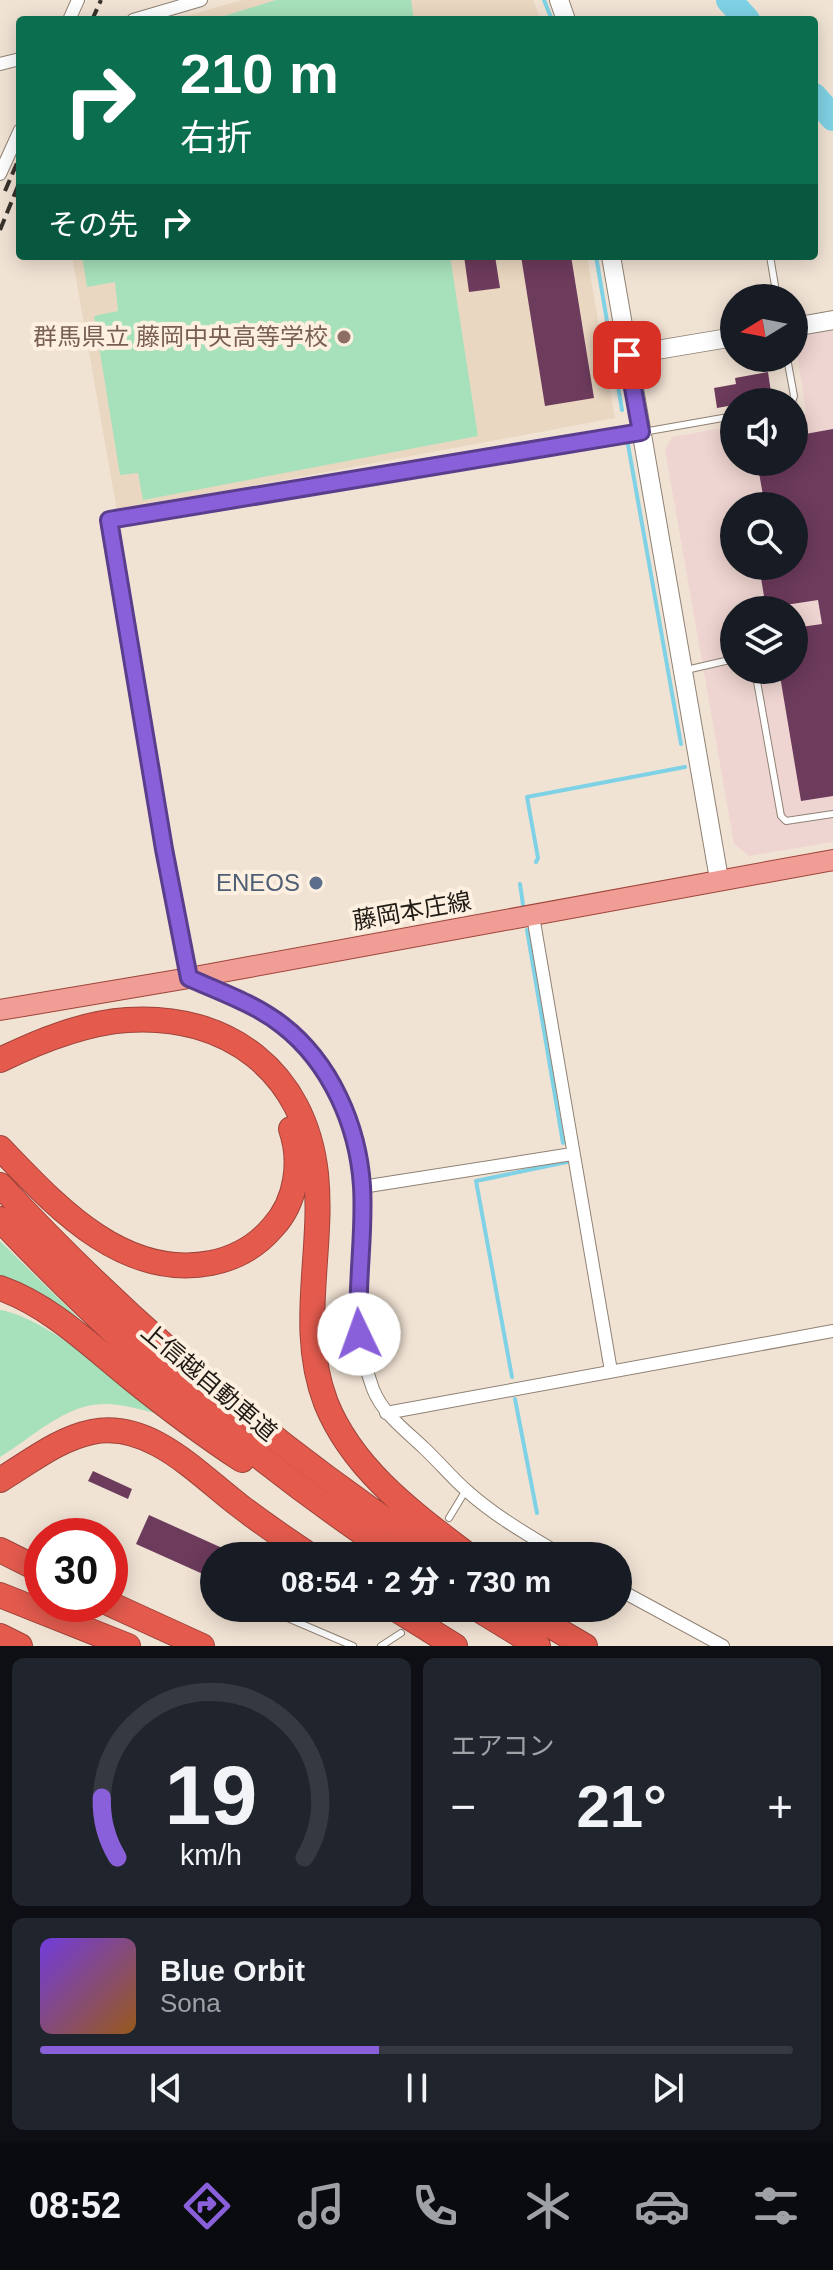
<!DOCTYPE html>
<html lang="ja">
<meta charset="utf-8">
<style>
:root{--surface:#171b24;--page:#20242c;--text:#f1f3f6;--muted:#9ea1a6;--line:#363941;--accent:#8a60da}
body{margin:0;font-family:Arial,"Noto Sans JP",sans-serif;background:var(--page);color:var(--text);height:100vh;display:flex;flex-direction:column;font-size:30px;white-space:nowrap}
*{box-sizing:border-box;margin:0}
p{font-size:26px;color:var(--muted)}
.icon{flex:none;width:44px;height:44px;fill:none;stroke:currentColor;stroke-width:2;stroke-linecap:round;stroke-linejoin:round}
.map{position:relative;height:1646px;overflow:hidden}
.side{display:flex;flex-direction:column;gap:12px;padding:12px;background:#0d0f14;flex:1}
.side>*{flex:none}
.top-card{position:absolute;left:16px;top:16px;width:802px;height:244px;border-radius:8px;box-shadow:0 4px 20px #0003;background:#0b6e4f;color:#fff;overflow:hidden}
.needle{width:52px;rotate:260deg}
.buttons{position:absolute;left:720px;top:284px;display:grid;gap:16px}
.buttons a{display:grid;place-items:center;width:88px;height:88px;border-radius:50%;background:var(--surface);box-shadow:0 4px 20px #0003;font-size:40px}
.speed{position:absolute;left:24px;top:1518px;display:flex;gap:16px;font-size:40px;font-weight:700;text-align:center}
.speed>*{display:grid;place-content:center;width:104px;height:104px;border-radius:50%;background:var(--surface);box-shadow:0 4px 20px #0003;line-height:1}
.speed .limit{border:12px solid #d22;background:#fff;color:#111}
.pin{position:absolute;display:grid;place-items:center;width:68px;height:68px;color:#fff;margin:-34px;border-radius:16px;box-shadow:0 4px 12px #0006}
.me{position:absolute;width:88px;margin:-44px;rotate:357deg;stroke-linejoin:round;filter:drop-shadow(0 0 6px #0008)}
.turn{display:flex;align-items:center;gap:28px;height:168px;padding:0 32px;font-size:36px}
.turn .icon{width:104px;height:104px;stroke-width:2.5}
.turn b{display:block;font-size:56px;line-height:68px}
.then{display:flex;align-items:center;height:76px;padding:0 32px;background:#0003;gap:16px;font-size:30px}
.big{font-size:60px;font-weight:800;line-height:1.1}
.side .card{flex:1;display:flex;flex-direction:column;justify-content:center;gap:12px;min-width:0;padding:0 28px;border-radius:12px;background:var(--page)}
.side .dial{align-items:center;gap:0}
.dial svg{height:208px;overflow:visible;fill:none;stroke:var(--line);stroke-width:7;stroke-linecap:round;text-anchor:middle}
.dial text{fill:var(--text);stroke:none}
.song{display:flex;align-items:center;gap:24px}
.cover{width:96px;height:96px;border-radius:12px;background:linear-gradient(135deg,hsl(260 70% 55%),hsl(30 70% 35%))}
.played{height:8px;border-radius:4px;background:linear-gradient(90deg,var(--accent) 45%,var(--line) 45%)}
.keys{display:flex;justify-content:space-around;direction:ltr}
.heat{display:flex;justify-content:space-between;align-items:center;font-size:44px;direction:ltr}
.side .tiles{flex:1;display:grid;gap:12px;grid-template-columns:1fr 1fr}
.card:last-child{grid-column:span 2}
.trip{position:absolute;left:200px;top:1542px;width:432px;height:80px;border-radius:40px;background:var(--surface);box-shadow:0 4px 20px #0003;font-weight:800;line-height:80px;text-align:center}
.dock{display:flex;height:128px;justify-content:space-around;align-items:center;background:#090b0e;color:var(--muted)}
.dock .icon{width:56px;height:56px}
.dock .active{color:var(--accent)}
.dock b{font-size:36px;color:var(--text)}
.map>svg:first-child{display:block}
.built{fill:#ead7c1}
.medical{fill:#efd5d1;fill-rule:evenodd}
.green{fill:#a7e1bb}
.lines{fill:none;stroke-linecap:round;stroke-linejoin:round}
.stream{stroke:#7fd2e5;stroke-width:4}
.river{stroke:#7fd2e5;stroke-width:26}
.building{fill:#6d3b5c}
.lane-casing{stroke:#8f8274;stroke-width:8}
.street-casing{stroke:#8f8274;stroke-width:14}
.secondary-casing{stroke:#8f8274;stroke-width:20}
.primary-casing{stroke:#9f443a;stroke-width:22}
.highway-casing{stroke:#9f443a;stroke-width:26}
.lane{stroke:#fff;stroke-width:6}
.street{stroke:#fff;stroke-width:12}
.secondary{stroke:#fff;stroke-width:18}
.primary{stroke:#ef9d95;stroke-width:20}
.highway{stroke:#e45b4e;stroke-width:24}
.rail{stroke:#38322b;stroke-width:4;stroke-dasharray:12 6;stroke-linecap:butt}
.route-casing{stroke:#5a3e8e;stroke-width:20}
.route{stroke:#8a60da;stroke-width:14}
.education-dot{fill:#8d6e63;stroke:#fef0e1;stroke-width:3}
.service-dot{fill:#5c6f8a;stroke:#fef0e1;stroke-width:3}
.labels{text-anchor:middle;stroke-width:8;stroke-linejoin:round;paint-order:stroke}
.education-label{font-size:24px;fill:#785e54;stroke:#fef0e1;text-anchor:end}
.service-label{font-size:24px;fill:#4e5e75;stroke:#fef0e1;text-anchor:end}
.street-label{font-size:24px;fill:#1f1a14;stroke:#fef0e1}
</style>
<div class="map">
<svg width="833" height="1646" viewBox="0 0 833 1646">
<rect width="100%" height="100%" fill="#f1e3d4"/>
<path class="built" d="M 241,0 L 533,0 L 541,20 L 174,20 Z
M 72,256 L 587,256 L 615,418 L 117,511 Z"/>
<path class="medical" d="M 833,328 L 833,842 L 749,856 L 734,844 L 665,450 L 672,437 L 734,426 L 734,462 L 794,462 L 794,416 L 806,413 L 795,339 L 801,333 ZM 734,506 L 794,506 L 794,566 L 734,566 ZM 734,610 L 794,610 L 794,670 L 734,670 Z"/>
<path class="green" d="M 276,0 L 411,0 L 414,20 L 211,20 Z
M 82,256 L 450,256 L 478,436 L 143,500 L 138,473 L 120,475 L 94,316 L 118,311 L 115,282 L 87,287 Z
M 0,1241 L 108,1347 L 0,1279 Z
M 0,1310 C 46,1317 126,1386 166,1416 C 146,1411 125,1404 104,1404 C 65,1404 32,1438 0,1457 Z"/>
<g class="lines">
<path class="stream" d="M 544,0 L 552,20
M 596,256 L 622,410
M 627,439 L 681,744
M 536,862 L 538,858 L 527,797 L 685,767
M 520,884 L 523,905
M 527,930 L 563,1143
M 512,1377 L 476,1181 L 567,1162
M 515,1399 L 537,1513"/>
<path class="river" d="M 729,0 L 747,20
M 814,96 L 833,118"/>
</g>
<path class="building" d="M 464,256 L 495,256 L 500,288 L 469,292 Z
M 521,256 L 571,256 L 594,398 L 545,406 Z
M 768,372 L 772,399 L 734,402 L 734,405 L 717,408 L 714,388 L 736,384 L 735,378 Z
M 833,429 L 833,796 L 801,801 L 779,670 L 794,670 L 794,628 L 822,624 L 818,600 L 766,608 L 759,566 L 794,566 L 794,506 L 765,506 L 757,462 L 794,462 L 794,436 Z
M 93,1471 L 132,1489 L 128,1499 L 88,1481 Z
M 149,1515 L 240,1556 L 214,1556 L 214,1579 L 136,1544 Z"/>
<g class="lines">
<g class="lane-casing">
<path id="lane" d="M 770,256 L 777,298
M 787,358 L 794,396 L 792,402
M 643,432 L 734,416
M 686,670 L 734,659
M 755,670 L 781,816 L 786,821 L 833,814
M 449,1518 L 466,1490
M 269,1610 L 353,1646
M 381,1646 L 401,1633"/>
</g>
<g class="street-casing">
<path id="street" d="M 69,20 L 78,0
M 133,20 L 201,0
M 0,64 L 20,59
M 0,174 L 20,130
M 533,916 L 611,1371
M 362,1187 L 572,1154
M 386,1413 L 833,1331
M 563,1556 C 530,1536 496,1517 467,1491 C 452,1478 439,1462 424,1448 C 405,1430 383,1414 373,1389 C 355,1342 357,1293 360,1244 C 360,1226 362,1208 362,1190 C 361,1130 330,1061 282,1025 C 254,1004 221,993 189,978 L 164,849 L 109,520 L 641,432
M 618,1589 L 723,1646"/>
</g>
<g class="secondary-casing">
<path id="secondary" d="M 559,0 L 566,20
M 611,256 L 719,879
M 794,327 L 833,320
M 627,355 L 734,337"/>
</g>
<g class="primary-casing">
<path id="primary" d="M 0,1010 L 189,978 L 833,860"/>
</g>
<g class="highway-casing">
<path id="highway" d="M 0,1060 C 39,1041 83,1023 127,1020 C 228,1013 305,1072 316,1174 C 324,1251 297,1328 326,1403 C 353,1470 413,1513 469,1556
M 0,1148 C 55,1205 122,1280 211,1263 C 236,1258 257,1246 273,1227 C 297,1201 302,1161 291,1129
M 0,1185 C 131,1326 278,1450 439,1556
M 0,1219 C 119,1346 252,1459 396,1556
M 0,1288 C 51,1306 91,1346 132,1379 C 168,1408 204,1435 242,1460
M 0,1480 C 30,1462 58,1439 92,1432 C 150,1420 199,1475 240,1506 C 263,1524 287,1540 311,1556
M 0,1550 L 42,1571
M 0,1595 L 128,1646
M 110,1604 L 202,1646
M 394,1608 L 455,1646
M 476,1608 L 538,1646
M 520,1608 L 585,1646
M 0,1636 L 20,1646"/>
</g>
<use href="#lane" class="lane"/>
<use href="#street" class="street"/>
<use href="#secondary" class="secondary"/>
<use href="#primary" class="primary"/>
<use href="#highway" class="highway"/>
<path class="rail" d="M 92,20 L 101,0
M 5,191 L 20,156
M 0,230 L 20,181"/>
</g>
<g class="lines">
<g class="route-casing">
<path id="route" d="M 359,1334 C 356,1284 365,1235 362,1186 C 358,1126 331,1063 282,1025 C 255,1004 221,992 189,978 L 164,849 L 109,520 L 641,432 L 627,355"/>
</g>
<use href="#route" class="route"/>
</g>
<circle class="education-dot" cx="344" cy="337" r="8"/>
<circle class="service-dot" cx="316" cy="883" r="8"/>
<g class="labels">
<g class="education-label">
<text x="328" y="345">群馬県立 藤岡中央高等学校</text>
</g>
<g class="service-label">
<text x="300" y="891">ENEOS</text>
</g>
<g class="street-label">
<text transform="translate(412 911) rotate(-10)" y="8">藤岡本庄線</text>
<text transform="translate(209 1382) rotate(40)" y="8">上信越自動車道</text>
</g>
</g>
</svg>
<div class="buttons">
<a><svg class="needle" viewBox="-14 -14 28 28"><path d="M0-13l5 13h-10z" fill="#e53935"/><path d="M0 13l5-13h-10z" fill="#9ea1a6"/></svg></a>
<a><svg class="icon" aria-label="sound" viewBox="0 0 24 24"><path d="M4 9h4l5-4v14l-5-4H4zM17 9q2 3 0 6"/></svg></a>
<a><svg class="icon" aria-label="search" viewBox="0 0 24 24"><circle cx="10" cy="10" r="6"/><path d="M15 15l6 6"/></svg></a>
<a><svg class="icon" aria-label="layers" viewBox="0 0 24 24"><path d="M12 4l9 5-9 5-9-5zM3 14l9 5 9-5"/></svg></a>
</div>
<div class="speed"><div class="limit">30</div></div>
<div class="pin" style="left:627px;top:355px;background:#d93025"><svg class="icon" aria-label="arrive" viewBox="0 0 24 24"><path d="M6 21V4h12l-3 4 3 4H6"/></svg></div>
<svg class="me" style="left:359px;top:1334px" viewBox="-20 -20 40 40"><circle r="19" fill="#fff"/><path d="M0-13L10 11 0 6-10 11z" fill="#8a60da"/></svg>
<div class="trip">08:54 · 2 分 · 730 m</div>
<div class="top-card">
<div class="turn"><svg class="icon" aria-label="right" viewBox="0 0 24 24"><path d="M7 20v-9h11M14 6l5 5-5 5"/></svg><div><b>210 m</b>右折</div></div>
<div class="then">その先<svg class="icon" aria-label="right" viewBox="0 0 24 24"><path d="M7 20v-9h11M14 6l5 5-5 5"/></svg></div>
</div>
</div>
<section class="side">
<div class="tiles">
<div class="card dial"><svg viewBox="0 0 100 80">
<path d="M14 69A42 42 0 1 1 86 69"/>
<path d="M14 69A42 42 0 0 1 8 46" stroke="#8a60da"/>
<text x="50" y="56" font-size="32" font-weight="700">19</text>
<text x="50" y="72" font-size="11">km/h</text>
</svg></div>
<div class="card"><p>エアコン</p>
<div class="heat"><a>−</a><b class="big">21°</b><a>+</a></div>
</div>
<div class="card">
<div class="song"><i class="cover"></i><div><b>Blue Orbit</b><p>Sona</p></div></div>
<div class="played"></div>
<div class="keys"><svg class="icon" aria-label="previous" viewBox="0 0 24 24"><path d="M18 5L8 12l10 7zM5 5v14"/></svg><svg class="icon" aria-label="pause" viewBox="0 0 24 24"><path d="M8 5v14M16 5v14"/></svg><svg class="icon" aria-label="next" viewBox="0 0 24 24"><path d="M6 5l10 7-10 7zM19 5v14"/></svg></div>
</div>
</div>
</section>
<nav class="dock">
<b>08:52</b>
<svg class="icon active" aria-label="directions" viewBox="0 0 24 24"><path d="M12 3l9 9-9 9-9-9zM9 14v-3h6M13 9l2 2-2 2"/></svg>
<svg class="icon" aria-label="music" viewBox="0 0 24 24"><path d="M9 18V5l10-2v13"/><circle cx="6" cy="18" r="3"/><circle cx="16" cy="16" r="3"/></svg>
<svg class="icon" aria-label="phone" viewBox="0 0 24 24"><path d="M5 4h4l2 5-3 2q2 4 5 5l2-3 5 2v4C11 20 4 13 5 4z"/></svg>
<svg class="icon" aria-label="climate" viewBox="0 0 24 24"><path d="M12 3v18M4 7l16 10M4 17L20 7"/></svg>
<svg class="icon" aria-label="car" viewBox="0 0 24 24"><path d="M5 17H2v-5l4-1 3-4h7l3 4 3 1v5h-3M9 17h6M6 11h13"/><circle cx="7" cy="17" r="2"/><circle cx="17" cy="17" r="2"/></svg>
<svg class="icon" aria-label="filters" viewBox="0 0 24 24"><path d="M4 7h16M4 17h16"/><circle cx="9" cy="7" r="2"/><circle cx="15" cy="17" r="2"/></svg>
</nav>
